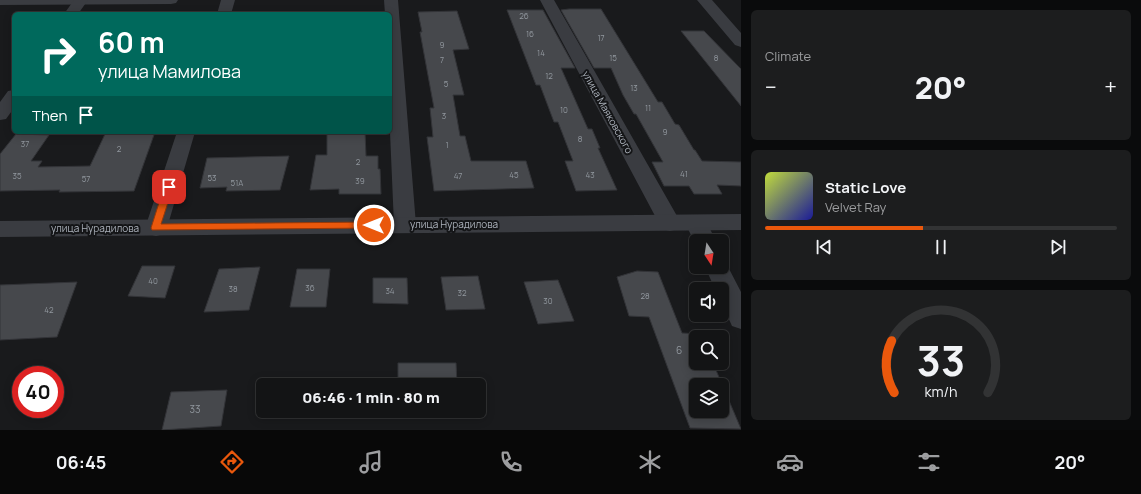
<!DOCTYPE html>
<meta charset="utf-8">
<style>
:root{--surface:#131415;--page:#1c1d1e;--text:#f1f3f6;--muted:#9d9ea0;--line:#323334;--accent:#ea580c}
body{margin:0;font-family:Manrope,sans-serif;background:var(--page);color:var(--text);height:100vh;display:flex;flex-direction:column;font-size:15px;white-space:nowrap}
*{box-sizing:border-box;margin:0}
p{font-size:13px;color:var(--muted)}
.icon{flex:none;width:22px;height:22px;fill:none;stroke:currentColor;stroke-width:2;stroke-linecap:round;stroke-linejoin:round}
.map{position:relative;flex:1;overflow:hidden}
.sheet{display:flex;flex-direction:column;gap:10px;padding:10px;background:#0a0b0c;width:400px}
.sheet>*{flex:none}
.hud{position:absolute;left:12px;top:12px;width:380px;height:122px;border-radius:6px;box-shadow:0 2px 10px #0003,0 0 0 1px var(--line);background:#00695c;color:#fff;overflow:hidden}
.needle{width:26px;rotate:168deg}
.fabs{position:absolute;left:689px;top:234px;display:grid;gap:8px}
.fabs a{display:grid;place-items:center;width:40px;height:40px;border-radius:6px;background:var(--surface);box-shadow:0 2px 10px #0003,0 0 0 1px var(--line);font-size:20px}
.speed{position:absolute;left:12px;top:366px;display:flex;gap:8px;font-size:20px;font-weight:700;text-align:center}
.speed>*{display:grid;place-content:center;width:52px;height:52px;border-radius:50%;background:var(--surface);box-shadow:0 2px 10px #0003,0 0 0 1px var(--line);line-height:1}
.speed .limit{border:6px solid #d22;background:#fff;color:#111}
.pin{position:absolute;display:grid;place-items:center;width:34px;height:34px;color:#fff;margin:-17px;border-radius:8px;box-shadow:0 2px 6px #0006}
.me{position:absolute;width:44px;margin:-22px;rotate:270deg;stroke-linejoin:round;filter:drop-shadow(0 0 3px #0008)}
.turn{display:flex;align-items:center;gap:14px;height:84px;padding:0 20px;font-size:18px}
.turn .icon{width:52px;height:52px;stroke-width:2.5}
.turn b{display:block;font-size:28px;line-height:34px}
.then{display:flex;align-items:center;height:38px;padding:0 20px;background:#0003;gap:8px;font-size:15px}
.big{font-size:30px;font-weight:800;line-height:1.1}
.sheet .widget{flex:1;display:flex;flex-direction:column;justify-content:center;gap:6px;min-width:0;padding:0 14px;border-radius:6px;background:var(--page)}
.sheet .dial{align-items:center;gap:0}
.dial svg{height:104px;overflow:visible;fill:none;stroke:var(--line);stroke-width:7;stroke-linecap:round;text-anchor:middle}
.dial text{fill:var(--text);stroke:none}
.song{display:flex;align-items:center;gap:12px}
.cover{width:48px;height:48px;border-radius:6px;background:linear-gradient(135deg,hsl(70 70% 55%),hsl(240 70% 35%))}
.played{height:4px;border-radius:2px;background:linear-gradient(90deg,var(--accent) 45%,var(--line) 45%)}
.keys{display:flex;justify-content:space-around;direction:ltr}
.heat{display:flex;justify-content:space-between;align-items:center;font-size:22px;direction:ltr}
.trip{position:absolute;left:256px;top:378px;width:230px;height:40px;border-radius:6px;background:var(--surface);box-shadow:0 2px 10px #0003,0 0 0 1px var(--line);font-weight:800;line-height:40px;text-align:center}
.tab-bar{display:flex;height:64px;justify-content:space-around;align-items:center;background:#080808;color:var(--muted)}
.tab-bar .icon{width:28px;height:28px}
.tab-bar .on{color:var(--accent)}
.tab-bar b{font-size:18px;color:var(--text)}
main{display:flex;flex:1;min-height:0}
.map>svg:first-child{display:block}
.building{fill:#46484c;stroke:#333438;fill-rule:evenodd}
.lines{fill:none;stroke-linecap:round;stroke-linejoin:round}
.minor{fill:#3a3c41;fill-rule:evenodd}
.tertiary{fill:#3a3c41;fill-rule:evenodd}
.route{fill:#ea580c;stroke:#983908}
.labels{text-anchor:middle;stroke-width:4;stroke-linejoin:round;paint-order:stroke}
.number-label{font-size:8px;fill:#92989f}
.street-label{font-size:10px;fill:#acb2bb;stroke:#141517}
.near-number-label{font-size:10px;fill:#92989f}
</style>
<main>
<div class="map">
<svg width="741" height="430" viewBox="0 0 741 430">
<rect width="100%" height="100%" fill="#191a1c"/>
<path class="building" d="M 569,9 L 601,9 L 658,102 L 662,102 L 675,124 L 679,125 L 694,150 L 695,150 L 702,161 L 741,162 L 741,186 L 717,185 L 722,194 L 694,194 L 689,186 L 664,186 L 652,162 L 663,162 L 636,114 L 634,114 L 623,95 L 611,68 L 594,68 L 561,10 Z
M 507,10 L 543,10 L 575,68 L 561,68 L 588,129 L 592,129 L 600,148 L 598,148 L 617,190 L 576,191 L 565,161 L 573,161 L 558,122 L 554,122 L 540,85 L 536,85 Z
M 457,11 L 469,49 L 453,50 L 464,95 L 453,95 L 460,136 L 465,136 L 471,161 L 526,161 L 534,188 L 434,191 L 427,137 L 433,137 L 430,108 L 434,108 L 420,32 L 422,32 L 418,12 Z
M 681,31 L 704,31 L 741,69 L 741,106 Z
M 106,132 L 155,132 L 134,191 L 59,192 L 60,190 L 0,191 L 0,154 L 16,134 L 49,135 L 31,161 L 42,161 L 38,167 L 90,166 Z
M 327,132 L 365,132 L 366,156 L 378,156 L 378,169 L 380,169 L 381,194 L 339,194 L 339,189 L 310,190 L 316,155 L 327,155 Z
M 289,156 L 280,190 L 226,191 L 227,187 L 200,188 L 207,158 Z
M 142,266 L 175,266 L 165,298 L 128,296 Z
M 260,267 L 249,310 L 204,312 L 219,269 Z
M 297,269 L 330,269 L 326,307 L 290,307 Z
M 637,271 L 658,272 L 682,333 L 700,334 L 701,337 L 696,337 L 696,363 L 713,363 L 741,429 L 690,428 L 649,317 L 629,316 L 617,277 ZM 696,385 L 722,385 L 722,411 L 696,411 Z
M 478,276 L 485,309 L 446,310 L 441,277 Z
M 373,278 L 407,278 L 408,304 L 373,303 Z
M 558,280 L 574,321 L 538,324 L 524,282 Z
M 77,282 L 57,337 L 0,340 L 0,285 Z
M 398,363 L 456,363 L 457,385 L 398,385 Z
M 227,390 L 221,426 L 162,430 L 171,392 Z"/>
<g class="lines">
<path class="minor" d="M 0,0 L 178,0 L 176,3 L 171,4 L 0,5 Z
M 221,0 L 235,0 L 231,14 L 217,14 Z
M 384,0 L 398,0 L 416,225 L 413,231 L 405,233 L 397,231 L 394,225 L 390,132 L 390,14 L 385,14 Z
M 540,0 L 554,0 L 681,223 L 678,229 L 670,231 L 662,229 Z
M 697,0 L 712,0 L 741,33 L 741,47 L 735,45 Z
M 177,132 L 195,132 L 167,228 L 164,234 L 156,236 L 148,234 L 145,228 Z
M 696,215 L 704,217 L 716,241 L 696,241 L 696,245 L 685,223 L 688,217 Z
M 722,259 L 725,261 L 741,292 L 741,329 L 732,326 L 722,304 L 722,289 L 715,289 L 705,267 L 722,267 Z"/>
<path class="tertiary" d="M 74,0 L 88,0 L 78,14 L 64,14 Z
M 14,90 L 14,108 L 6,119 L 0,120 L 0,102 L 8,91 Z
M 741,214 L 741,230 L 0,237 L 0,221 Z"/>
</g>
<path class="route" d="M 169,184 L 173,187 L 161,224 L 374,222 L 379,225 L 374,228 L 152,230 L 151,228 L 164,187 Z"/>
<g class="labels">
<g class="number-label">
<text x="524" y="19">26</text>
<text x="530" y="37">16</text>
<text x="601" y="41">17</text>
<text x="442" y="48">9</text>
<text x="541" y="56">14</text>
<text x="613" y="61">15</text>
<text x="716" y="61">8</text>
<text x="442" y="63">7</text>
<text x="549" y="79">12</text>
<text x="446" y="87">5</text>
<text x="634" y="91">13</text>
<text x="648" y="111">11</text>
<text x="564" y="113">10</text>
<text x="444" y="119">3</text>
<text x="665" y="135">9</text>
<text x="580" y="142">8</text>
<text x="25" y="147">37</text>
<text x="447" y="148">1</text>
<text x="119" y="152">2</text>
<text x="358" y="165">2</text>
<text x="684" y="177">41</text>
<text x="514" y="178">45</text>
<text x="590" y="178">43</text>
<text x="17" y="179">35</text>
<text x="458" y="179">47</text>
<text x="212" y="181">53</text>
<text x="86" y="182">57</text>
<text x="360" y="184">39</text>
<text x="237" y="186">51А</text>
<text x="153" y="284">40</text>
<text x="310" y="291">36</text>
<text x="233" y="292">38</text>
<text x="390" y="294">34</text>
<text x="462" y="296">32</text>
<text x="645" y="299">28</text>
<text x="548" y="304">30</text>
<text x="49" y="313">42</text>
</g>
<g class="street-label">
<text transform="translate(608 112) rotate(61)" y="4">улица Маяковского</text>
<text x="454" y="228">улица Нурадилова</text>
<text x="95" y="232">улица Нурадилова</text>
</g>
<g class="near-number-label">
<text x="679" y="354">6</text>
<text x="195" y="413">33</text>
</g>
</g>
</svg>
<div class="fabs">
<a><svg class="needle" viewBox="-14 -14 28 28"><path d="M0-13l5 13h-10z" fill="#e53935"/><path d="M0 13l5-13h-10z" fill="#9d9ea0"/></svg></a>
<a><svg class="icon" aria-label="sound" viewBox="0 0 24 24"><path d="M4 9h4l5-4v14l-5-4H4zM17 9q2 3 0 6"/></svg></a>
<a><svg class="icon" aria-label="search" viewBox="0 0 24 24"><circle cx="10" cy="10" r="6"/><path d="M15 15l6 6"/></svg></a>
<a><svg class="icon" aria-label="layers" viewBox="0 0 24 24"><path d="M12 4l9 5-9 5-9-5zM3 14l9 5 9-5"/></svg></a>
</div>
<div class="speed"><div class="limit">40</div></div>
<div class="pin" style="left:169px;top:187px;background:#d93025"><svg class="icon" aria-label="arrive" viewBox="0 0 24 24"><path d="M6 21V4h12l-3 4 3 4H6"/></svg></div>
<svg class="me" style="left:374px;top:225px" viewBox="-20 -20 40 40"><circle r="17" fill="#ea580c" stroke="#fff" stroke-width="3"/><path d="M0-11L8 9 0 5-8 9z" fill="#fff"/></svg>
<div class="trip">06:46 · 1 min · 80 m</div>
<div class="hud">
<div class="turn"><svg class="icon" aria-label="right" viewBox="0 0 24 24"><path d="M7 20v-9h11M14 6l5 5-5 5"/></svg><div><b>60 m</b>улица Мамилова</div></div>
<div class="then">Then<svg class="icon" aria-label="arrive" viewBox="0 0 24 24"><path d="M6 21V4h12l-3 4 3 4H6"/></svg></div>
</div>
</div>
<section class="sheet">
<div class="widget"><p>Climate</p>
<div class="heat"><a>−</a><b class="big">20°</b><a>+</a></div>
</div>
<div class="widget">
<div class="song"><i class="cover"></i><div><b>Static Love</b><p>Velvet Ray</p></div></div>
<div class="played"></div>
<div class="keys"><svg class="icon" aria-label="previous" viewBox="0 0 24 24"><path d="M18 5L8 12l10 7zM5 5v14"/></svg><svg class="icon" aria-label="pause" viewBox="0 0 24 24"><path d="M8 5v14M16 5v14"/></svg><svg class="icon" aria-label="next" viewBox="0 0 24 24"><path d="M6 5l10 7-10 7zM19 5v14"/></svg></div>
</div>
<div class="widget dial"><svg viewBox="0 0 100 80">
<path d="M14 69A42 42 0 1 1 86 69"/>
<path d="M14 69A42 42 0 0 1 12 29" stroke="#ea580c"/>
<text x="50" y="56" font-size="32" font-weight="700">33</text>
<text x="50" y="72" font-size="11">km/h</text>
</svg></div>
</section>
</main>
<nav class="tab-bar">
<b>06:45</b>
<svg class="icon on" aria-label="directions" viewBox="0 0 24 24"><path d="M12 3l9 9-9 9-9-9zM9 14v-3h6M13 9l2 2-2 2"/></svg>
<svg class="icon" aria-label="music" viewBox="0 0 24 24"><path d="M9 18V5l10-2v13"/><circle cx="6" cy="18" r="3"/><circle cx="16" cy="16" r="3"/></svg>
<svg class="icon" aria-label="phone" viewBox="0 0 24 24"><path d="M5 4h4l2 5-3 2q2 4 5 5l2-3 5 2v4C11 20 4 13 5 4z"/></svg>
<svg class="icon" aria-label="climate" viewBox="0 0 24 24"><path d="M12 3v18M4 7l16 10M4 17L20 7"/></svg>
<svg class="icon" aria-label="car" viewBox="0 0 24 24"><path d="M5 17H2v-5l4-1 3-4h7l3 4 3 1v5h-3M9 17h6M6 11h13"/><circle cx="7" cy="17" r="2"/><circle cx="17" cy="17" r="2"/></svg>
<svg class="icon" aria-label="filters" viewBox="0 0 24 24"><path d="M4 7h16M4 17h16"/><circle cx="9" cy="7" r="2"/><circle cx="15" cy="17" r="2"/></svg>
<b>20°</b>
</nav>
